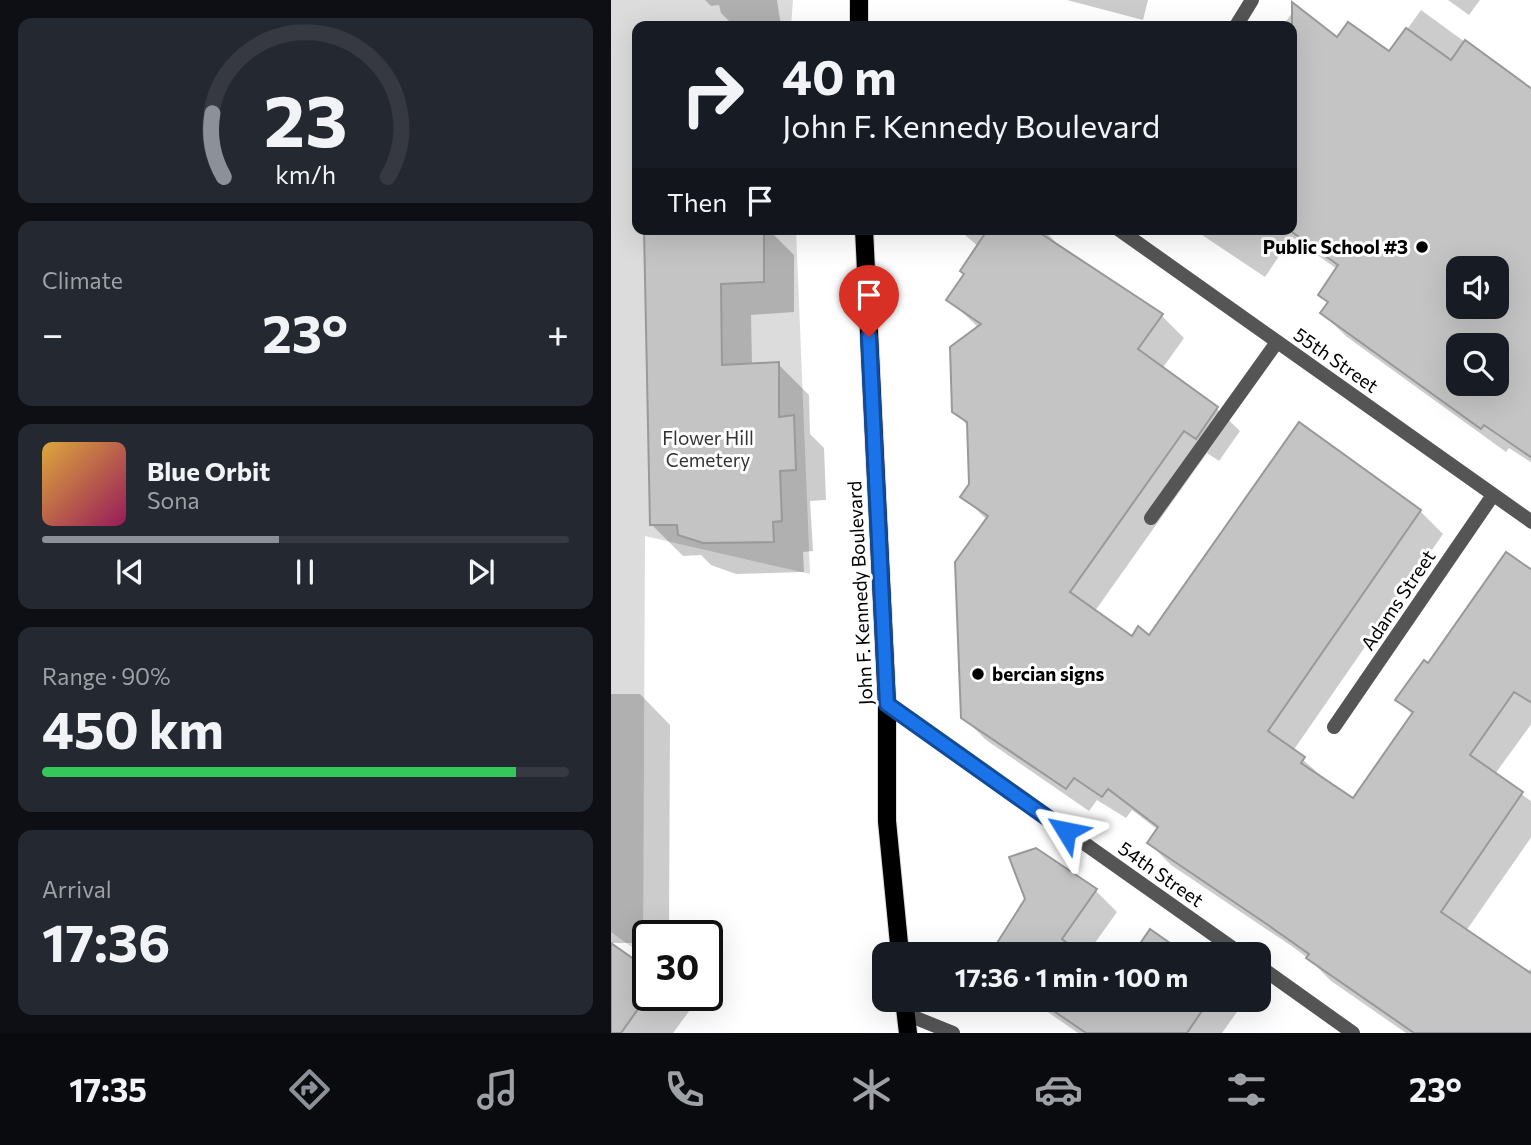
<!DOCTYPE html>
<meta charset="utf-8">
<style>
:root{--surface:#171b24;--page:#242831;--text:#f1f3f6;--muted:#9ea1a6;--line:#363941;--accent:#8c9099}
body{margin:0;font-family:Commissioner,sans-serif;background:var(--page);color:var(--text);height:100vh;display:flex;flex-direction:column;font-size:26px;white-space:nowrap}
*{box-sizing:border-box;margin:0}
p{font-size:23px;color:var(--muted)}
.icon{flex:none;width:38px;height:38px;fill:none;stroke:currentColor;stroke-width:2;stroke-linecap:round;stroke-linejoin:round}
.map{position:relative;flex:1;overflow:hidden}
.panel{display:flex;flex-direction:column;gap:18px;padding:18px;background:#0d0f14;width:611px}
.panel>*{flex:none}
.top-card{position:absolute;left:21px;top:21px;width:665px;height:214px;border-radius:14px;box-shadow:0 7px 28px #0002;background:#171b24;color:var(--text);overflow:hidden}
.tools{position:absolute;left:835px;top:256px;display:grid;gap:14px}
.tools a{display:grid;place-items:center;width:63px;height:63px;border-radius:14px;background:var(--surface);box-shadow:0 7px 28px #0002;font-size:35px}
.speed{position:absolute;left:21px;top:920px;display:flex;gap:14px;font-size:35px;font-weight:700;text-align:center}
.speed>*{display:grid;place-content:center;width:91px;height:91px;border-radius:50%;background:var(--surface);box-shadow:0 7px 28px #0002;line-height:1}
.speed .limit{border:4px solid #111;border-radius:10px;background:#fff;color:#111}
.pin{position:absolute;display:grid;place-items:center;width:60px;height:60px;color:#fff;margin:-72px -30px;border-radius:50% 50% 50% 0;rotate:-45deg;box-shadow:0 0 7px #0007}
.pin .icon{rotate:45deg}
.me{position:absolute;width:77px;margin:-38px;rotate:305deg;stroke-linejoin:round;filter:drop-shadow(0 0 5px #0008)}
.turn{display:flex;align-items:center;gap:24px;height:147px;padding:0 35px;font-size:32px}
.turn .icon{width:91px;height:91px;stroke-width:2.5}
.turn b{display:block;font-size:49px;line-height:60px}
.then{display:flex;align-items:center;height:66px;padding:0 35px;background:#0003;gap:14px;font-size:26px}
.big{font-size:52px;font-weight:700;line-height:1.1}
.panel .card{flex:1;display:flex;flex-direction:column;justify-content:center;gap:10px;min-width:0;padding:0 24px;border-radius:14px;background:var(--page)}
.panel .dial{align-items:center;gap:0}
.dial svg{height:182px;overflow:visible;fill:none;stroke:var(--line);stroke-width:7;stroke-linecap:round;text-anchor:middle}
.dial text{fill:var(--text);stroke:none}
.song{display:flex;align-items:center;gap:21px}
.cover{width:84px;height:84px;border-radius:10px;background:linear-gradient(135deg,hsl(40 70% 55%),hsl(330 70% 35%))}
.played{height:7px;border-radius:4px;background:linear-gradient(90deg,var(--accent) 45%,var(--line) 45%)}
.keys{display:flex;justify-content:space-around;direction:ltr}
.heat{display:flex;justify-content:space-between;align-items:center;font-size:38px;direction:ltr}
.charge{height:10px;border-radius:5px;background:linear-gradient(90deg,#34c759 90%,var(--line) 0)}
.trip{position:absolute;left:261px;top:942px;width:399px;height:70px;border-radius:14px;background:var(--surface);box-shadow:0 7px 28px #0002;font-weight:700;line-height:70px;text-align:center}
.dock{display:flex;height:112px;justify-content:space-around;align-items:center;background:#090b0e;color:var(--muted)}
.dock .icon{width:49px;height:49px}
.dock .on{color:var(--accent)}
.dock b{font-size:32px;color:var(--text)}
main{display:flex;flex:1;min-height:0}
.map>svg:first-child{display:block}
.green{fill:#dcdcdc}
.shadow{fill:#0003;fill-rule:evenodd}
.building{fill:#c4c4c4;stroke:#999;stroke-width:2;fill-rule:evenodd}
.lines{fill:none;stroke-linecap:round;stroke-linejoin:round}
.primary-casing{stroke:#dbdbdb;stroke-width:20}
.service{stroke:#555;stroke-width:14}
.minor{stroke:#555;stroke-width:14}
.primary{stroke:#000;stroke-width:18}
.route-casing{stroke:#114b97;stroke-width:18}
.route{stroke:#1a73e8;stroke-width:12}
.poi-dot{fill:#000;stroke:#fff;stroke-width:2.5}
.labels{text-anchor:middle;stroke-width:6;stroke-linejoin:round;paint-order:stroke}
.poi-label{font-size:19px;font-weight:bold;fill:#000;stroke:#fff;text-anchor:end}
.street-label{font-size:19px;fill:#000;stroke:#fff}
.park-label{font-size:19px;fill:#333;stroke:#fff}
</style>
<main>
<section class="panel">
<div class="card dial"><svg viewBox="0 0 100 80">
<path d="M14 69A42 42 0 1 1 86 69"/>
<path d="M14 69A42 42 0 0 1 9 41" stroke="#8c9099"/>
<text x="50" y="56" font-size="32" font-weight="700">23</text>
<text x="50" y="72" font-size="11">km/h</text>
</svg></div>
<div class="card"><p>Climate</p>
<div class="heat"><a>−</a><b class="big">23°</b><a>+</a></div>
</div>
<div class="card">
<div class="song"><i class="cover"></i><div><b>Blue Orbit</b><p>Sona</p></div></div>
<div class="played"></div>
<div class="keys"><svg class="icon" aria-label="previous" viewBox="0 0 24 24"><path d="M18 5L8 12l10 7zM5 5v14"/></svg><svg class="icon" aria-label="pause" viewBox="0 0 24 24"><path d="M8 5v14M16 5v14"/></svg><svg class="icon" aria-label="next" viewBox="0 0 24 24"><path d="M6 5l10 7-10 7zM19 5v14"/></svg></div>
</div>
<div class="card"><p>Range · 90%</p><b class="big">450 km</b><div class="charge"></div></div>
<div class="card"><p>Arrival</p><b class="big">17:36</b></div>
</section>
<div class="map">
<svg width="921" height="1033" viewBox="0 0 921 1033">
<rect width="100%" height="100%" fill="#fff"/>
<path class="green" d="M 0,0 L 182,0 L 180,26 L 26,26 L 26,229 L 185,229 L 199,574 L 34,536 L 32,955 L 0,932 Z"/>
<path class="shadow" d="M 94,0 L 166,0 L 170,26 L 123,26 L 110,13 L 108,5 L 100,6 Z
M 456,0 L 537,0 L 532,20 Z
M 837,0 L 869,0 L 858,15 Z
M 685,7 L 726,39 L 779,53 L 810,10 L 921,91 L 921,463 L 898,448 L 895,452 L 736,337 L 711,313 L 718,304 L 709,294 L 726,269 L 681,237 L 654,277 L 582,229 L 681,229 L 681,26 L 672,26 ZM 847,268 L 886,268 L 886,306 L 847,306 ZM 847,345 L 886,345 L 886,383 L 847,383 Z
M 34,229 L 157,229 L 183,255 L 183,312 L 140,315 L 141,365 L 167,364 L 198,395 L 199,434 L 213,448 L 215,500 L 199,501 L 202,551 L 192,552 L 193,572 L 125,574 L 100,565 L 90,555 L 72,556 L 41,525 Z
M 347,229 L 432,229 L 453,251 L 551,316 L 573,338 L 551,369 L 606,409 L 629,431 L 608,461 L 596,453 L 484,611 L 521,638 L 538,637 L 809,511 L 832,534 L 682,751 L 716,781 L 743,800 L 802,715 L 786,700 L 817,665 L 921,572 L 921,723 L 884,774 L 921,802 L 921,836 L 855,931 L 916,973 L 921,967 L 921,1033 L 795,1033 L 720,981 L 698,959 L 682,947 L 560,865 L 538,843 L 547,830 L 521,810 L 515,818 L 486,800 L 478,811 L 375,740 L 352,717 L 376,520 L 352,496 L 359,485 L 358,427 L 343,411 L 368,328 L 338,300 L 355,275 L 368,247 Z
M 0,694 L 29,694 L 59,725 L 58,936 L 37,936 L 37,943 L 0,943 Z
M 425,850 L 485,891 L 506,912 L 476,954 L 381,954 L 416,899 Z
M 0,946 L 37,971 L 37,996 L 64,996 L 79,1010 L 62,1033 L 0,1033 Z
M 418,999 L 630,999 L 633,1002 L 611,1033 L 467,1033 Z"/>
<path class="building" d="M 681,2 L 726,37 L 737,22 L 778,51 L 795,28 L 840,60 L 854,40 L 921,89 L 921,458 L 873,425 L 870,429 L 709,313 L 717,302 L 707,295 L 727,265 L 681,232 ZM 847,268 L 886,268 L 886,306 L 847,306 ZM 847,345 L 886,345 L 886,383 L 847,383 Z
M 33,229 L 153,229 L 153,282 L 110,284 L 111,365 L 168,362 L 168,417 L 183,415 L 185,470 L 169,471 L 171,521 L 162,522 L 163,542 L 92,543 L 67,535 L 66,525 L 39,525 Z
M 377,229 L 423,229 L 552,314 L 527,349 L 607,407 L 585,439 L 573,431 L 459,592 L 521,636 L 527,626 L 538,635 L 688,422 L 810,510 L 657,731 L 694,757 L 690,763 L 742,798 L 802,712 L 784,700 L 813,660 L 817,663 L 895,552 L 921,570 L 921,703 L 903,692 L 859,755 L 912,792 L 830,912 L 921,974 L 921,1033 L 803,1033 L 695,958 L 698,954 L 657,925 L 536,843 L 547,827 L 497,789 L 491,797 L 463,778 L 455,789 L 350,718 L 344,562 L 377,516 L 349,497 L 358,484 L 356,422 L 341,412 L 339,347 L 370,324 L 335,300 L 353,274 L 349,271 Z
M 425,848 L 486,889 L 451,939 L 471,954 L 379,954 L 414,899 L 398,857 Z
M 539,929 L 573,953 L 572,954 L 522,954 Z
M 0,943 L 37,969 L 37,995 L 10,1033 L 0,1033 Z
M 425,999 L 599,999 L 576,1033 L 475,1033 Z"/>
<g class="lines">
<g class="primary-casing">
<path id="primary" d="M 248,0 L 248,26
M 253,229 L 276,704 L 276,821 L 289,954
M 293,999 L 297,1033"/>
</g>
<path class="service" d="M 540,518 L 666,342
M 295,1014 L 342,1033"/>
<path class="minor" d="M 625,26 L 641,0
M 507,229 L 921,522
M 276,704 L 630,954
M 723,727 L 882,495
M 648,966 L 742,1033"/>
<use href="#primary" class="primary"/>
</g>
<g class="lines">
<g class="route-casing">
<path id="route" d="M 258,337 L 276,704 L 455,831"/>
</g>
<use href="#route" class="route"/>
</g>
<g class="poi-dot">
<circle cx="811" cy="247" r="7"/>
<circle cx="367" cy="674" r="7"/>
</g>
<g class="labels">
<g class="poi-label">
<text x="797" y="254">Public School #3</text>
<text x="381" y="681" text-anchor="start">bercian signs</text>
</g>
<g class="street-label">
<text transform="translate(725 360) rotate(35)" y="7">55th Street</text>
<text transform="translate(249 593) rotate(-93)" y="7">John F. Kennedy Boulevard</text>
<text transform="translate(787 600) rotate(-56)" y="7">Adams Street</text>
<text transform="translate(550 874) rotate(35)" y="7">54th Street</text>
</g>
<g class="park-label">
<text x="97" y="445">Flower Hill<tspan x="97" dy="22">Cemetery</tspan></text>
</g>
</g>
</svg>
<div class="tools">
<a><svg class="icon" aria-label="sound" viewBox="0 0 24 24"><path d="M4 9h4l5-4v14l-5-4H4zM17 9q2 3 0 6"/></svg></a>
<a><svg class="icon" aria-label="search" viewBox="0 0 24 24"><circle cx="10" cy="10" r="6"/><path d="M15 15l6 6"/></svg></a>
</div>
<div class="speed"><div class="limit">30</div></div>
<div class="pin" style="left:258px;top:337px;background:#d93025"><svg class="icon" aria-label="arrive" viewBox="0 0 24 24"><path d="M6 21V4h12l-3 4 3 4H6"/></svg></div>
<svg class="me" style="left:455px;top:831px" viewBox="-20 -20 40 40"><path d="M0-17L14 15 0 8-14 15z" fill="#1a73e8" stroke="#fff" stroke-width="4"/></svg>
<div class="trip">17:36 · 1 min · 100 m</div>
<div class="top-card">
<div class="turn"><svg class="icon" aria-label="right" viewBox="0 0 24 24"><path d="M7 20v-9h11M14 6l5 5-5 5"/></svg><div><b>40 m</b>John F. Kennedy Boulevard</div></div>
<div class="then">Then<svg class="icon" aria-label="arrive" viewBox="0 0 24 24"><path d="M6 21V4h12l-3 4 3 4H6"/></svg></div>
</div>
</div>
</main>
<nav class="dock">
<b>17:35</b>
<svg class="icon on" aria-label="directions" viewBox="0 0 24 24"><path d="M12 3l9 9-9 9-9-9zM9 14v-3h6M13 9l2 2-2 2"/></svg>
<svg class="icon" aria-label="music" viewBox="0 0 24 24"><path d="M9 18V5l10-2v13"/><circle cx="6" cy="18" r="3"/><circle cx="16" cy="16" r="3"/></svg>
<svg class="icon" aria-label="phone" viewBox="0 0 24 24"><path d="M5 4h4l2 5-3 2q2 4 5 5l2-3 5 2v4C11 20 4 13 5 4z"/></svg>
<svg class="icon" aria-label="climate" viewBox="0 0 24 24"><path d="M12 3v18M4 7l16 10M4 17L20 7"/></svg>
<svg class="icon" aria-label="car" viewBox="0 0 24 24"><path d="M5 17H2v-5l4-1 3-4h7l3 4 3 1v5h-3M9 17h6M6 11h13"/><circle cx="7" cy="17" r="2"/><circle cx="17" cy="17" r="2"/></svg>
<svg class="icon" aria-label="filters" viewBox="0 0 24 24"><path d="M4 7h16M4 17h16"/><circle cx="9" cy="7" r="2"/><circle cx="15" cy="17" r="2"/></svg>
<b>23°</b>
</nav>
